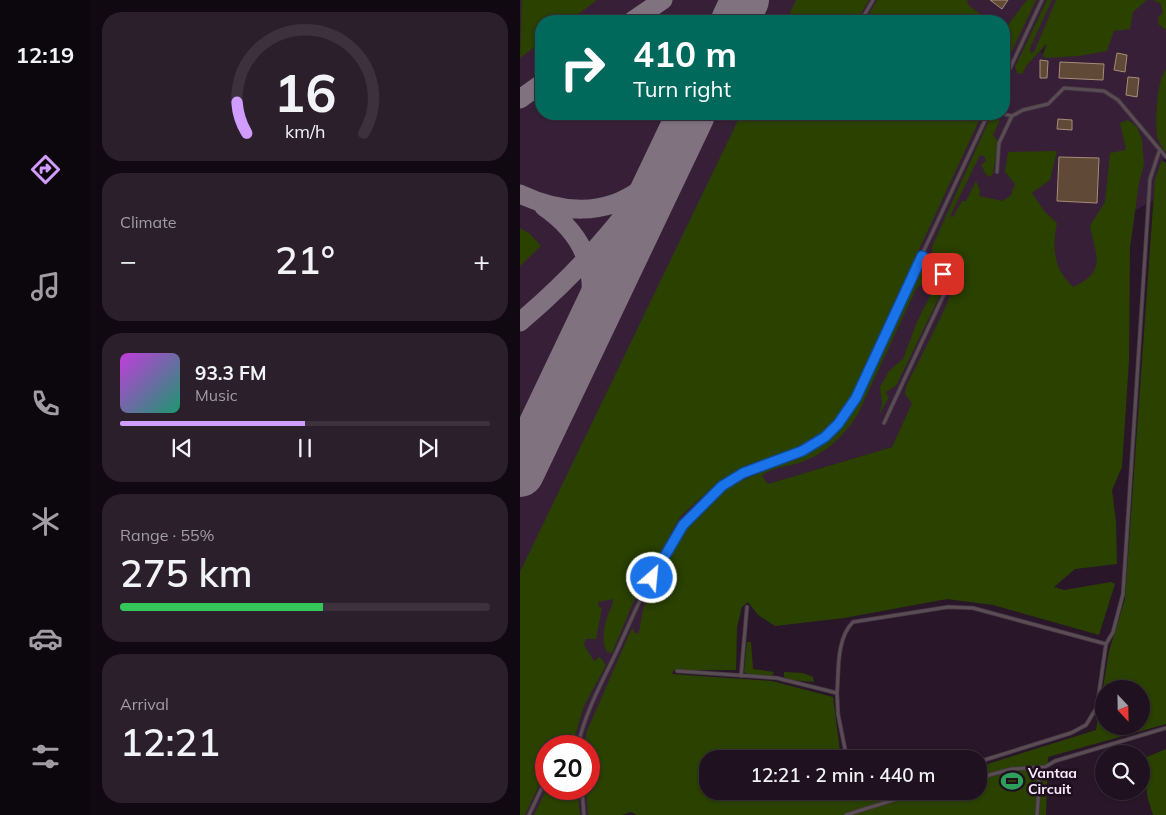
<!DOCTYPE html>
<meta charset="utf-8">
<style>
:root{--surface:#1f111f;--page:#2c1f2c;--text:#f1f3f6;--muted:#a19da4;--line:#3c313d;--accent:#d09dff}
body{margin:0;font-family:Mulish,sans-serif;background:var(--page);color:var(--text);height:100vh;display:flex;flex-direction:column;font-size:19px;white-space:nowrap}
*{box-sizing:border-box;margin:0}
p{font-size:16px;color:var(--muted)}
.icon{flex:none;width:28px;height:28px;fill:none;stroke:currentColor;stroke-width:2;stroke-linecap:round;stroke-linejoin:round}
.map{position:relative;flex:1;overflow:hidden}
.drawer{display:flex;flex-direction:column;gap:12px;padding:12px;background:#110911;width:430px}
.drawer>*{flex:none}
.top-card{position:absolute;left:15px;top:15px;width:475px;height:105px;border-radius:20px;box-shadow:0 1px 4px #0004,0 0 0 1px var(--line);background:#00695c;color:#fff;overflow:hidden}
.needle{width:32px;rotate:158deg}
.buttons{position:absolute;left:575px;top:680px;display:grid;gap:10px}
.buttons a{display:grid;place-items:center;width:55px;height:55px;border-radius:50%;background:var(--surface);box-shadow:0 1px 4px #0004,0 0 0 1px var(--line);font-size:25px}
.speed{position:absolute;left:15px;top:735px;display:flex;gap:10px;font-size:25px;font-weight:700;text-align:center}
.speed>*{display:grid;place-content:center;width:65px;height:65px;border-radius:50%;background:var(--surface);box-shadow:0 1px 4px #0004,0 0 0 1px var(--line);line-height:1}
.speed .limit{border:8px solid #d22;background:#fff;color:#111}
.pin{position:absolute;display:grid;place-items:center;width:42px;height:42px;color:#fff;margin:-21px;border-radius:10px;box-shadow:0 2px 8px #0006}
.me{position:absolute;width:55px;margin:-28px;rotate:27deg;stroke-linejoin:round;filter:drop-shadow(0 0 4px #0008)}
.turn{display:flex;align-items:center;gap:18px;height:105px;padding:0 15px;font-size:22px}
.turn .icon{width:65px;height:65px;stroke-width:2.5}
.turn b{display:block;font-size:35px;line-height:42px}
.big{font-size:38px;font-weight:600;line-height:1.1}
.drawer .card{flex:1;display:flex;flex-direction:column;justify-content:center;gap:8px;min-width:0;padding:0 18px;border-radius:20px;background:var(--page)}
.drawer .dial{align-items:center;gap:0}
.dial svg{height:130px;overflow:visible;fill:none;stroke:var(--line);stroke-width:7;stroke-linecap:round;text-anchor:middle}
.dial text{fill:var(--text);stroke:none}
.song{display:flex;align-items:center;gap:15px}
.cover{width:60px;height:60px;border-radius:8px;background:linear-gradient(135deg,hsl(290 70% 55%),hsl(160 70% 35%))}
.played{height:5px;border-radius:2px;background:linear-gradient(90deg,var(--accent) 50%,var(--line) 50%)}
.keys{display:flex;justify-content:space-around;direction:ltr}
.heat{display:flex;justify-content:space-between;align-items:center;font-size:28px;direction:ltr}
.charge{height:8px;border-radius:4px;background:linear-gradient(90deg,#34c759 55%,var(--line) 0)}
.trip{position:absolute;left:179px;top:750px;width:288px;height:50px;border-radius:20px;background:var(--surface);box-shadow:0 1px 4px #0004,0 0 0 1px var(--line);font-weight:600;line-height:50px;text-align:center}
main{display:flex;flex:1;min-height:0}
.tab-bar{display:flex;flex-direction:column;width:90px;justify-content:space-around;align-items:center;background:#0c070c;color:var(--muted)}
.tab-bar .icon{width:35px;height:35px}
.tab-bar .current{color:var(--accent)}
.tab-bar b{font-size:22px;color:var(--text)}
.map>svg:first-child{display:block}
.built{fill:#372037;fill-rule:evenodd}
.green{fill:#2a4100;fill-rule:evenodd}
.lines{fill:none;stroke-linecap:round;stroke-linejoin:round}
.taxiway{stroke:#817280;stroke-width:19}
.runway{stroke:#817280;stroke-width:48}
.building{fill:#604936;stroke:#a68d78}
.lane-casing{stroke:#463546;stroke-width:4.5}
.lane{stroke:#594d53;stroke-width:3}
.route-casing{stroke:#114b97;stroke-width:12}
.route{stroke:#1a73e8;stroke-width:9}
.labels{text-anchor:middle;stroke-width:5;stroke-linejoin:round;paint-order:stroke}
.poi-label{font-size:14px;font-weight:bold;fill:#f7eaf6;stroke:#1f0e20;text-anchor:start}
</style>
<main>
<nav class="tab-bar">
<b>12:19</b>
<svg class="icon current" aria-label="directions" viewBox="0 0 24 24"><path d="M12 3l9 9-9 9-9-9zM9 14v-3h6M13 9l2 2-2 2"/></svg>
<svg class="icon" aria-label="music" viewBox="0 0 24 24"><path d="M9 18V5l10-2v13"/><circle cx="6" cy="18" r="3"/><circle cx="16" cy="16" r="3"/></svg>
<svg class="icon" aria-label="phone" viewBox="0 0 24 24"><path d="M5 4h4l2 5-3 2q2 4 5 5l2-3 5 2v4C11 20 4 13 5 4z"/></svg>
<svg class="icon" aria-label="climate" viewBox="0 0 24 24"><path d="M12 3v18M4 7l16 10M4 17L20 7"/></svg>
<svg class="icon" aria-label="car" viewBox="0 0 24 24"><path d="M5 17H2v-5l4-1 3-4h7l3 4 3 1v5h-3M9 17h6M6 11h13"/><circle cx="7" cy="17" r="2"/><circle cx="17" cy="17" r="2"/></svg>
<svg class="icon" aria-label="filters" viewBox="0 0 24 24"><path d="M4 7h16M4 17h16"/><circle cx="9" cy="7" r="2"/><circle cx="15" cy="17" r="2"/></svg>
</nav>
<section class="drawer">
<div class="card dial"><svg viewBox="0 0 100 80">
<path d="M14 69A42 42 0 1 1 86 69"/>
<path d="M14 69A42 42 0 0 1 8 50" stroke="#d09dff"/>
<text x="50" y="56" font-size="32" font-weight="700">16</text>
<text x="50" y="72" font-size="11">km/h</text>
</svg></div>
<div class="card"><p>Climate</p>
<div class="heat"><a>−</a><b class="big">21°</b><a>+</a></div>
</div>
<div class="card">
<div class="song"><i class="cover"></i><div><b>93.3 FM</b><p>Music</p></div></div>
<div class="played"></div>
<div class="keys"><svg class="icon" aria-label="previous" viewBox="0 0 24 24"><path d="M18 5L8 12l10 7zM5 5v14"/></svg><svg class="icon" aria-label="pause" viewBox="0 0 24 24"><path d="M8 5v14M16 5v14"/></svg><svg class="icon" aria-label="next" viewBox="0 0 24 24"><path d="M6 5l10 7-10 7zM19 5v14"/></svg></div>
</div>
<div class="card"><p>Range · 55%</p><b class="big">275 km</b><div class="charge"></div></div>
<div class="card"><p>Arrival</p><b class="big">12:21</b></div>
</section>
<div class="map">
<svg width="646" height="815" viewBox="0 0 646 815">
<rect width="100%" height="100%" fill="#291729"/>
<path class="built" d="M 0,0 L 544,0 L 528,42 L 520,53 L 530,55 L 593,26 L 619,0 L 633,0 L 640,3 L 643,13 L 646,14 L 646,151 L 636,179 L 635,200 L 591,222 L 583,277 L 548,303 L 450,278 L 372,447 L 248,484 L 80,815 L 0,815 ZM 21,21 L 484,21 L 484,114 L 21,114 ZM 26,746 L 69,746 L 69,789 L 26,789 Z"/>
<path class="green" d="M 2,0 L 77,0 L 49,21 L 21,21 L 21,42 L 0,58 Z
M 276,0 L 349,0 L 337,21 L 266,21 Z
M 357,0 L 447,0 L 449,6 L 471,21 L 345,21 Z
M 507,0 L 516,0 L 484,68 L 484,30 Z
M 527,0 L 532,0 L 510,48 L 510,53 L 514,52 L 536,0 L 627,0 L 613,12 L 610,29 L 594,31 L 587,51 L 559,56 L 525,58 L 523,54 L 527,43 L 506,66 L 503,73 L 498,74 L 495,67 Z
M 633,0 L 646,0 L 646,30 L 639,25 L 638,17 L 643,13 L 640,3 Z
M 646,69 L 646,151 L 644,151 C 642,146 638,141 637,136 C 635,123 637,79 646,69 Z
M 221,114 L 462,114 L 330,398 L 307,429 L 284,446 L 222,467 L 198,482 L 160,517 L 113,603 L 92,653 L 87,652 C 81,643 84,625 88,615 C 90,608 93,606 93,599 L 78,602 L 79,607 L 82,608 L 76,639 L 66,639 L 64,645 L 74,661 L 80,657 L 86,665 L 64,706 L 52,746 L 26,746 L 26,770 L 5,815 L 0,815 L 0,572 Z
M 477,116 L 481,117 L 473,135 L 478,142 L 473,174 L 469,177 L 464,172 L 463,167 L 460,166 L 466,161 L 464,156 L 460,155 L 430,216 L 433,217 L 442,201 L 446,201 L 456,181 L 460,190 L 459,196 L 483,201 L 491,195 L 495,184 L 485,172 L 488,152 L 537,151 L 530,180 L 512,193 L 525,212 L 537,223 C 532,248 533,268 553,287 C 587,272 576,256 570,226 L 585,202 L 590,153 L 606,150 L 600,123 L 608,120 L 617,127 L 622,140 L 624,164 L 619,183 L 610,248 L 609,361 L 602,467 L 592,490 L 596,522 L 597,564 L 555,569 L 534,587 L 544,590 L 591,582 L 595,584 L 579,635 L 473,605 L 427,599 L 324,618 L 255,626 L 238,615 L 228,602 L 222,607 L 217,627 L 216,670 L 154,670 L 152,674 L 252,681 L 313,697 L 321,759 L 188,759 L 188,791 L 331,791 L 333,795 L 345,797 L 367,791 L 458,791 L 458,767 L 576,730 L 589,651 L 605,599 L 635,179 L 642,160 L 646,163 L 646,724 L 528,757 L 526,815 L 117,815 L 111,812 L 102,815 L 68,815 L 66,789 L 69,789 L 69,746 L 64,746 L 67,731 L 111,630 L 114,628 L 114,633 L 119,633 L 123,609 L 130,593 L 158,540 L 182,510 L 211,485 L 297,449 L 310,440 L 324,425 L 343,392 L 399,273 L 410,266 L 422,278 L 423,289 L 376,386 L 367,391 L 366,394 L 369,397 L 359,415 L 362,404 L 360,387 L 369,371 L 383,359 L 397,322 L 413,290 L 407,283 L 397,287 L 338,414 C 324,436 306,453 282,462 C 270,466 249,468 242,476 L 248,484 L 372,447 L 392,403 L 385,394 L 386,387 C 393,372 433,297 433,286 C 432,269 412,264 412,247 L 470,118 ZM 584,689 L 621,689 L 621,726 L 584,726 Z
M 0,228 L 9,233 L 21,246 L 0,266 Z
M 227,642 L 231,642 L 233,669 L 254,672 L 252,676 L 229,675 L 224,672 Z
M 264,672 L 283,673 L 293,677 L 294,682 L 270,680 L 264,677 Z
M 646,749 L 646,815 L 633,815 L 628,799 L 622,759 Z
M 27,789 L 57,789 L 60,815 L 14,815 Z"/>
<g class="lines">
<path class="taxiway" d="M 112,21 L 143,0
M 214,21 L 223,0
M 0,99 L 21,84
M 0,194 C 40,213 84,217 121,189
M 24,207 C 81,246 80,299 55,357
M 0,322 C 70,263 127,194 171,114"/>
<path class="runway" d="M 215,21 L 225,0
M 0,473 L 171,114"/>
</g>
<path class="building" d="M 470,0 L 488,0 L 482,9 Z
M 597,53 L 607,55 L 605,72 L 594,70 Z
M 520,60 L 528,61 L 527,78 L 520,78 Z
M 540,62 L 584,64 L 583,80 L 539,78 Z
M 608,77 L 619,78 L 617,97 L 606,95 Z
M 538,119 L 552,120 L 552,130 L 537,129 Z
M 539,157 L 579,158 L 577,203 L 537,201 Z"/>
<g class="lines">
<g class="lane-casing">
<path id="lane" d="M 341,21 L 353,0
M 484,81 L 522,0
M 484,114 L 492,116
M 477,172 L 479,143 L 492,116 L 503,110 L 528,104 L 544,88 L 584,91 L 598,100 L 646,157
M 364,423 L 426,290 L 423,274 L 402,256
M 157,671 L 257,678 L 317,693 C 319,670 316,639 333,622 L 428,607 L 453,608 L 586,644 L 593,632 L 603,594 L 630,179 L 639,152
M 221,676 L 227,607
M 317,693 L 318,714 L 327,759
M 58,746 C 64,715 81,684 95,655 C 124,594 150,517 211,480 C 257,451 293,462 329,410 L 468,114
M 458,762 L 551,733 L 566,725 L 577,707 L 586,644
M 458,778 L 492,769 L 525,767
M 62,789 L 64,815
M 345,791 L 347,791
M 9,815 L 26,779
M 326,815 L 402,791
M 517,815 L 520,773 L 525,767 L 535,761 L 646,728"/>
</g>
<use href="#lane" class="lane"/>
</g>
<g class="lines">
<g class="route-casing">
<path id="route" d="M 132,578 L 163,525 L 202,486 L 223,473 L 282,451 L 305,437 L 318,424 L 336,398 L 402,256 L 423,274"/>
</g>
<use href="#route" class="route"/>
</g>
<defs>
<g id="stadium-bare" transform="scale(1.725)"><path d="M0-5a6.5 5 0 1 0 0 10a6.5 5 0 1 0 0-10ZM-3.5-1.8h7v3.6h-7Z" fill="#2e9e5b" stroke="#1f0e20" stroke-width="2.5" paint-order="stroke"/></g>
</defs>
<g fill-rule="evenodd">
<use href="#stadium-bare" x="492" y="781"/>
</g>
<g class="labels">
<g class="poi-label">
<text x="508" y="778">Vantaa<tspan x="508" dy="16">Circuit</tspan></text>
</g>
</g>
</svg>
<div class="buttons">
<a><svg class="needle" viewBox="-14 -14 28 28"><path d="M0-13l5 13h-10z" fill="#e53935"/><path d="M0 13l5-13h-10z" fill="#a19da4"/></svg></a>
<a><svg class="icon" aria-label="search" viewBox="0 0 24 24"><circle cx="10" cy="10" r="6"/><path d="M15 15l6 6"/></svg></a>
</div>
<div class="speed"><div class="limit">20</div></div>
<div class="pin" style="left:423px;top:274px;background:#d93025"><svg class="icon" aria-label="arrive" viewBox="0 0 24 24"><path d="M6 21V4h12l-3 4 3 4H6"/></svg></div>
<svg class="me" style="left:132px;top:578px" viewBox="-20 -20 40 40"><circle r="17" fill="#1a73e8" stroke="#fff" stroke-width="3"/><path d="M0-11L8 9 0 5-8 9z" fill="#fff"/></svg>
<div class="trip">12:21 · 2 min · 440 m</div>
<div class="top-card">
<div class="turn"><svg class="icon" aria-label="right" viewBox="0 0 24 24"><path d="M7 20v-9h11M14 6l5 5-5 5"/></svg><div><b>410 m</b>Turn right</div></div>
</div>
</div>
</main>
